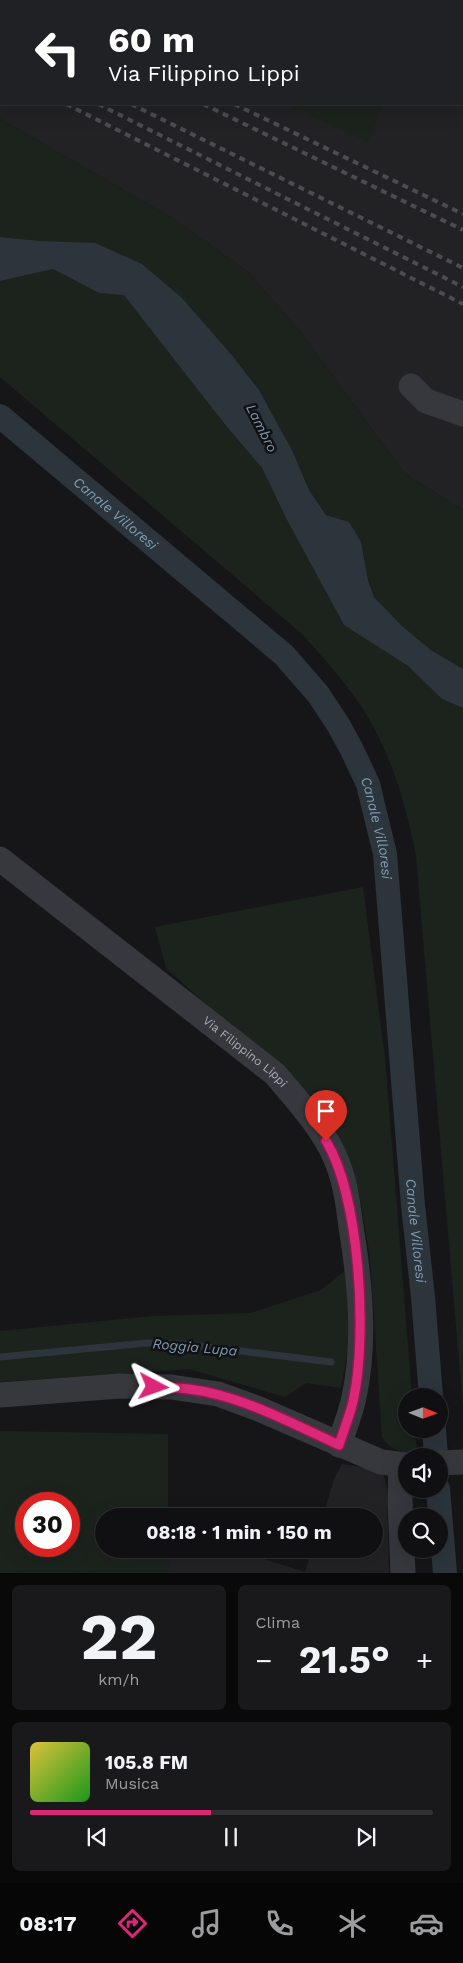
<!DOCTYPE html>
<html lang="it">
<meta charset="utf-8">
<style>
:root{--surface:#101012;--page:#19191b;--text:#f1f3f6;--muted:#9c9d9f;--line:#303032;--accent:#db2777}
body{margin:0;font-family:"Work Sans",sans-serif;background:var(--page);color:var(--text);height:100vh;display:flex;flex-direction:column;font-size:19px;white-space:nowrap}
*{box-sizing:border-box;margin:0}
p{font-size:16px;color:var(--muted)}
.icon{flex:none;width:28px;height:28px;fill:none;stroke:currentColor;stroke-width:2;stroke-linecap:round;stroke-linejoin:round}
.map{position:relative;height:1573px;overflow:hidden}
.details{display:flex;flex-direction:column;gap:12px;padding:12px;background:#09090a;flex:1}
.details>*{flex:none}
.banner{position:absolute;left:0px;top:0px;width:464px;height:105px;box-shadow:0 5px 20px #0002,0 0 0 1px var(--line);background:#202124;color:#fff;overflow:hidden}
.needle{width:32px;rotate:91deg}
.controls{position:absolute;left:398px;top:1388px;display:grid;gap:10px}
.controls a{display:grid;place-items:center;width:50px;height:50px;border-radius:50%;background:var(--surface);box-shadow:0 5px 20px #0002,0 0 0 1px var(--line);font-size:25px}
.speed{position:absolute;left:15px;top:1492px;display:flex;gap:10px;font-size:25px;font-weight:700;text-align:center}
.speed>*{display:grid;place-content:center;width:65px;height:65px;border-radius:50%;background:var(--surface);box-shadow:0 5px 20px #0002,0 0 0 1px var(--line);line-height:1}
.speed .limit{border:8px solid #d22;background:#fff;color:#111}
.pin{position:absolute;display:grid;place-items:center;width:42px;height:42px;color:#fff;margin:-51px -21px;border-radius:50% 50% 50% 0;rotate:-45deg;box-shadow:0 0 5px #0007}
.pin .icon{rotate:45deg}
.me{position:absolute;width:55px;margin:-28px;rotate:94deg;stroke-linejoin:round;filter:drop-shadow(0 0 4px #0008)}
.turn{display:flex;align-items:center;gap:18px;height:105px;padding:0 25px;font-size:22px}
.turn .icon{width:65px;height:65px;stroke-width:2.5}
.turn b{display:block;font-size:35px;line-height:42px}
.big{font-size:38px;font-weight:700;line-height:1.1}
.details .widget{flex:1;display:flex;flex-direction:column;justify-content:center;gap:8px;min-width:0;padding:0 18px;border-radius:8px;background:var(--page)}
.details .dial{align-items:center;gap:0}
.dial b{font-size:65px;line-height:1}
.song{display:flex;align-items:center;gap:15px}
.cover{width:60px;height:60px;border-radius:8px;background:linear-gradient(135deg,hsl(50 70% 55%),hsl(120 70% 35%))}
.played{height:5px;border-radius:2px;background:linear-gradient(90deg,var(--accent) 45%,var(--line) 45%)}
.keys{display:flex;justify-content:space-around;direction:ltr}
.heat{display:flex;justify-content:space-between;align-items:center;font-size:28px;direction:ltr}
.details .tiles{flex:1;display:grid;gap:12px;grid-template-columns:1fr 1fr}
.widget:last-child{grid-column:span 2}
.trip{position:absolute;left:95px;top:1508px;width:288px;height:50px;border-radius:25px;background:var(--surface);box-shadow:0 5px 20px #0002,0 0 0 1px var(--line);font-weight:700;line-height:50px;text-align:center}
.menu{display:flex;height:80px;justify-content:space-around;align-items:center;background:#060607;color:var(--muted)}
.menu .icon{width:35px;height:35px}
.menu .active{color:var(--accent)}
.menu b{font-size:22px;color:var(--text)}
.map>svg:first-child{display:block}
.built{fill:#222225}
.green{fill:#1c231d;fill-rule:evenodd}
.water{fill:#2c353c}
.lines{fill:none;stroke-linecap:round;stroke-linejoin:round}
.stream{stroke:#2c353c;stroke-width:7}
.canal{stroke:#2c353c;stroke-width:24}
.minor{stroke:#37383d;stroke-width:25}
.rail{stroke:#4a4c52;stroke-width:4;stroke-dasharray:6 5;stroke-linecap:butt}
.route-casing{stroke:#8e194d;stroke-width:12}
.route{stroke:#db2777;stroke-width:9}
.labels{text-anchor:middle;stroke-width:5;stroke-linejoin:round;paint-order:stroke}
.street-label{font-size:12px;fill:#a8adb8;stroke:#111113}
.water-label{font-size:14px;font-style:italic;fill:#7f9bb3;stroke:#111113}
</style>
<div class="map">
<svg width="463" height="1573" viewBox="0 0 463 1573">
<rect width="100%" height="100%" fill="#161618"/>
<path class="built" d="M 0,0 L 83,1 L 1,1 L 1,104 L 285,104 L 288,105 L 289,104 L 462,104 L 462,1 L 341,1 L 463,0 L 463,510 L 405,474 L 298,329 L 247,271 L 172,218 L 0,119 Z
M 342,1464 L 383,1471 L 387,1489 L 389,1573 L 169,1573 L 169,1549 L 233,1549 L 305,1572 L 312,1549 L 374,1549 L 374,1516 L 323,1516 L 334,1479 Z"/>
<path class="green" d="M 289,104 L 383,104 L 368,142 L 288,105 Z
M 0,119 L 172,218 L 247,271 L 298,329 L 405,474 L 463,510 L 463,669 L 431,650 L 402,626 L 374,597 L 368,580 L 361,542 L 326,515 L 309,490 L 293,452 L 259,390 L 231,354 L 182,298 L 142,264 L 40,241 L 0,237 Z
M 53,269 L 99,293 L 124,294 L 223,422 L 262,468 L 287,520 L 344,625 L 408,666 L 442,699 L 463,708 L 463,1409 L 416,856 C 405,799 388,743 354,696 C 338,674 320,654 302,634 L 0,377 L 0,281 Z
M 363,887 L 385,1058 L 412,1396 L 406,1396 L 406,1429 L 415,1429 L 417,1456 C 402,1452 389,1450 382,1436 L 370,1257 L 359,1192 L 343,1149 L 255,1049 L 166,968 L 155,927 Z
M 346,1270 L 351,1333 L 341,1388 L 306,1383 L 285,1397 L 189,1369 L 0,1382 L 0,1331 L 153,1316 L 251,1313 L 321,1290 Z
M 0,1431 L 168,1434 L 168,1516 L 104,1516 L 104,1549 L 169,1549 L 169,1573 L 0,1573 ZM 26,1504 L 69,1504 L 69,1546 L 26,1546 Z"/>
<path class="water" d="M 0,237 L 40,241 L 95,243 L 142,264 L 182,298 L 231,354 L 259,390 L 293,452 L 309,490 L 326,515 L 349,522 L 361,542 L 368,580 L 374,597 L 402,626 L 431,650 L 463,669 L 463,708 L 442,699 L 408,666 L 344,625 L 287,520 L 262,468 L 223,422 L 124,295 L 99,293 L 53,269 L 0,281 Z"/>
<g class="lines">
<path class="stream" d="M 0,1357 L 147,1343 L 183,1344 L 331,1362"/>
<g class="canal">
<path id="s1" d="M 0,416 L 284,655 L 318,694 L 339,726 L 352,750 L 368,784 L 385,854 L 413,1205 L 423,1297 L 431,1396"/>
<path d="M 434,1429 L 436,1456"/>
<path d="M 438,1489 L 445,1573"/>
</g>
<g class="minor">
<path d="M 462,81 L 463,81"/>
<path d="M 411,386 L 426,401 L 463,414"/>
<path id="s2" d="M 0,859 L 275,1074 C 296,1099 322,1127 335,1157 C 345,1179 348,1203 351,1227 C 360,1282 366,1342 354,1397 C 351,1413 344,1429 339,1445"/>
<path d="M 0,1395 L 120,1386 L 171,1387 L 218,1394 L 259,1409 L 381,1462 L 406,1465"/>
<path d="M 439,1463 L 463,1462"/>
<path d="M 401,1465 L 400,1500 L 403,1573"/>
</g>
<path class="rail" d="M 20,0 L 22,1
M 0,6 L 1,6
M 0,39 L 1,39
M 0,55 L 1,56
M 0,71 L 1,71
M 66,104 L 463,304
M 98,104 L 463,287
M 131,104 L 463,268
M 203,104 L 463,230
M 234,104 L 463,214"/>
</g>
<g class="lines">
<g class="route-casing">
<path id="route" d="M 154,1387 C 175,1387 198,1389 219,1395 C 260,1406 300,1427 339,1445 C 344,1429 351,1413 354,1397 C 367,1333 360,1197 326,1141"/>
</g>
<use href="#route" class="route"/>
</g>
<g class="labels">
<g class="street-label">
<text dy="4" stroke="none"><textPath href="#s2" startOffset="312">Via Filippino Lippi</textPath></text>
</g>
<g class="water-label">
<text transform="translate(262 428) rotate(63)" y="5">Lambro</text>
<text dy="5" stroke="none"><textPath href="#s1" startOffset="151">Canale Villoresi</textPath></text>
<text dy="5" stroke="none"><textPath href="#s1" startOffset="571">Canale Villoresi</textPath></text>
<text dy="5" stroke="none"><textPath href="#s1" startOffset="976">Canale Villoresi</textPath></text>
<text transform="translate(195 1347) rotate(5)" y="5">Roggia Lupa</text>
</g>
</g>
</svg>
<div class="controls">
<a><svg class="needle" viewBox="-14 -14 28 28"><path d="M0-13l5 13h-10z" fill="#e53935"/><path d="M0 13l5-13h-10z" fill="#9c9d9f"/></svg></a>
<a><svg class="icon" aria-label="sound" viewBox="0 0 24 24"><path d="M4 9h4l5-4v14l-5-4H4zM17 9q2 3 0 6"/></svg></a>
<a><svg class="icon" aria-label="search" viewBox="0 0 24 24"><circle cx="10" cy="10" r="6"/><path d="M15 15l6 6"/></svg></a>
</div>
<div class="speed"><div class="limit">30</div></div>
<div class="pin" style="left:326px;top:1141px;background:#d93025"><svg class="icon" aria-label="arrive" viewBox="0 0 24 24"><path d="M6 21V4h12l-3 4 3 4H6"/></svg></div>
<svg class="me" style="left:154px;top:1387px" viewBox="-20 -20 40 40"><path d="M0-17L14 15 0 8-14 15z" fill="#db2777" stroke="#fff" stroke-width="4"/></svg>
<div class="trip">08:18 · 1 min · 150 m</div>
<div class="banner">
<div class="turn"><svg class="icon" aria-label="left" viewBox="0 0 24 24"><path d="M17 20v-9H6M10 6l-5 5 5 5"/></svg><div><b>60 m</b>Via Filippino Lippi</div></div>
</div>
</div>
<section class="details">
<div class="tiles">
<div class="widget dial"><b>22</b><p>km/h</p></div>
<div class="widget"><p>Clima</p>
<div class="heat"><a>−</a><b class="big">21.5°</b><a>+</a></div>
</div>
<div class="widget">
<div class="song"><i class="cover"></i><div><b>105.8 FM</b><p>Musica</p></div></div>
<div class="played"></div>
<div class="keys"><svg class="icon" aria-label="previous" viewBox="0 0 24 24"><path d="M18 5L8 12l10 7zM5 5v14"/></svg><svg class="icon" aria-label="pause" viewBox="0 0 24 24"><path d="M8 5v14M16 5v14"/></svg><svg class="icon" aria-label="next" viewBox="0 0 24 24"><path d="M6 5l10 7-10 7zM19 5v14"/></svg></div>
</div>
</div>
</section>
<nav class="menu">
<b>08:17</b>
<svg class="icon active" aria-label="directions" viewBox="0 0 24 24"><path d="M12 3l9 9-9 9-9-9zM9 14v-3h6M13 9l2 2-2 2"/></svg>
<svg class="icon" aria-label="music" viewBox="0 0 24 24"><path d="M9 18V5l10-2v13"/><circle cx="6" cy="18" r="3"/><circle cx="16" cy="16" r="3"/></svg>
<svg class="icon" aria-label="phone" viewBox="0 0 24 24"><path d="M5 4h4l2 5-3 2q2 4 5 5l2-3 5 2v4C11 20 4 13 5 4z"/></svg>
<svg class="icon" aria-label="climate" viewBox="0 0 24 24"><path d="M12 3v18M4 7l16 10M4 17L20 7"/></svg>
<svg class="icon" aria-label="car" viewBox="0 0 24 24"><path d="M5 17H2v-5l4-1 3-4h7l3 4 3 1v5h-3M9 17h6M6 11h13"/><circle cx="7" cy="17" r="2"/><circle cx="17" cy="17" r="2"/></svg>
</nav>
